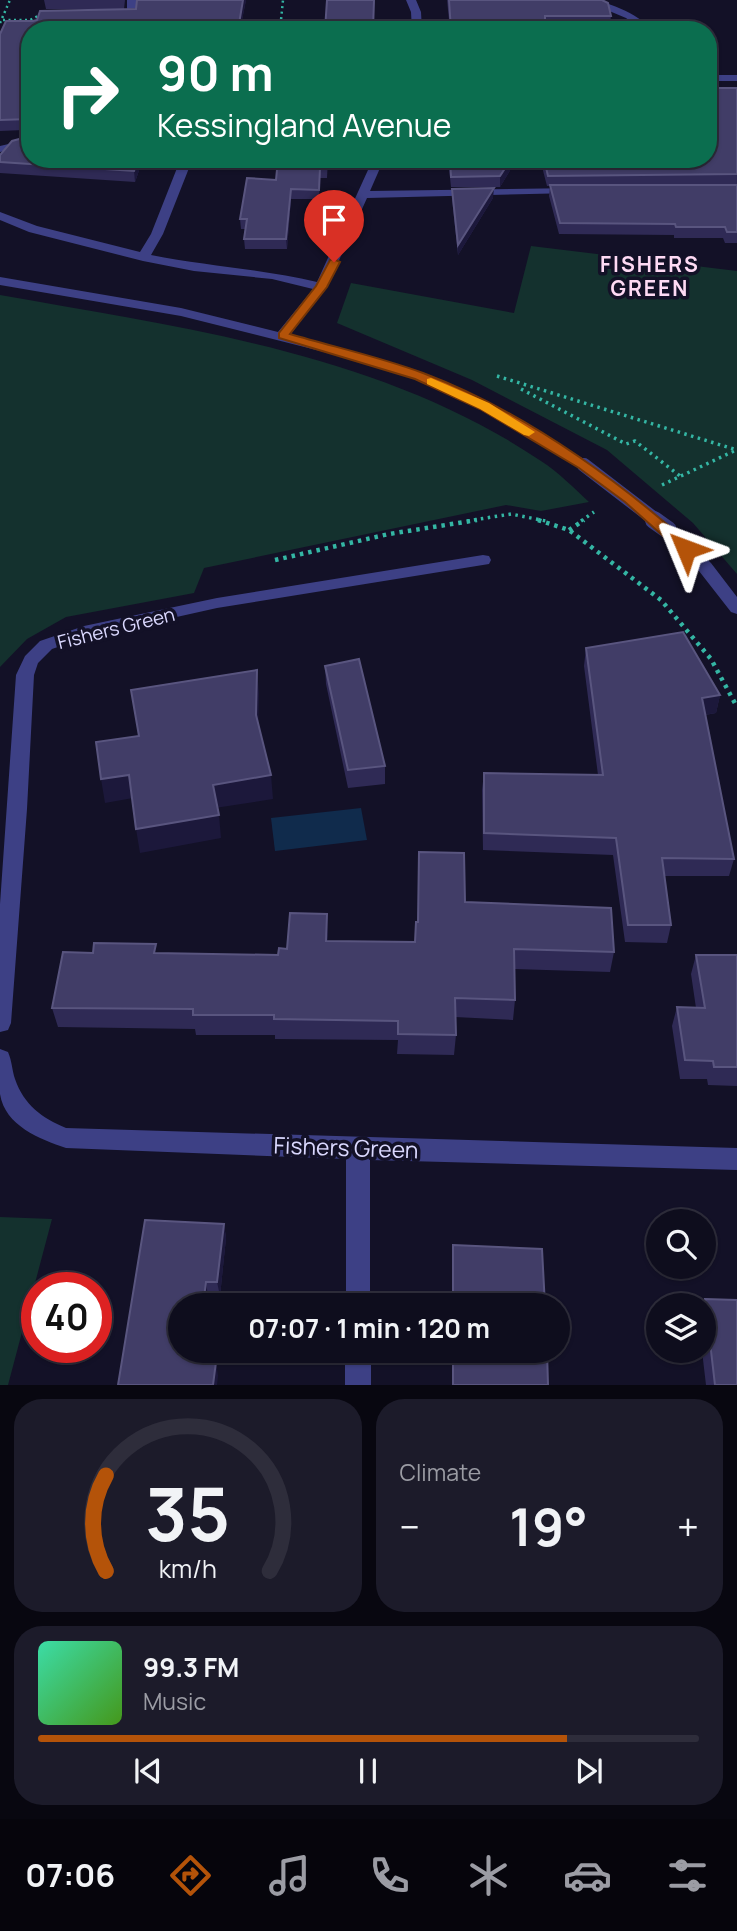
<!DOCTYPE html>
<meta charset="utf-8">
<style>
:root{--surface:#0e0d1d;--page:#1c1b2a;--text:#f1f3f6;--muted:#9b9ca4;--line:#2e2d3b;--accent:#b45309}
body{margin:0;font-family:Manrope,sans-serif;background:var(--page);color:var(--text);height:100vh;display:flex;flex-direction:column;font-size:26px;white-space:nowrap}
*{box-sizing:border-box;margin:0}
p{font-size:23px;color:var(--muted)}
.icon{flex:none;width:38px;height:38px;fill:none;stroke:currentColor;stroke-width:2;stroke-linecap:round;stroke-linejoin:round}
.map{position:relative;height:1385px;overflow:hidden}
.details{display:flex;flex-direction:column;gap:14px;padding:14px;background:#080710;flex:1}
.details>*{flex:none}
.banner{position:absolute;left:21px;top:21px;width:696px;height:147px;border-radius:28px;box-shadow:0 2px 5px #0004,0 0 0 2px var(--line);background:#0b6e4f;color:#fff;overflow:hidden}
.controls{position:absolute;left:646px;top:1209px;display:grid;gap:14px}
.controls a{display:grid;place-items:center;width:70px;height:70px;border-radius:50%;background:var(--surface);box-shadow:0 2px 5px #0004,0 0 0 2px var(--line);font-size:35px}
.speed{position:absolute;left:21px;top:1272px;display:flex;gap:14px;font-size:35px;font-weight:700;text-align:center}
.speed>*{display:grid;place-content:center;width:91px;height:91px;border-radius:50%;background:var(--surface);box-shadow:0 2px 5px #0004,0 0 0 2px var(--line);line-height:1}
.speed .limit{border:10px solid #d22;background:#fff;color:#111}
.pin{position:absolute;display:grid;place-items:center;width:60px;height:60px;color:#fff;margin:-72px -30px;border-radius:50% 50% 50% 0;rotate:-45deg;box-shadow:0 0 7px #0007}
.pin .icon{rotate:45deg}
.me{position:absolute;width:77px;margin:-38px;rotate:314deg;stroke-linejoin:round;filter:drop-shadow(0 0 5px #0008)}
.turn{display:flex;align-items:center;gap:24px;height:147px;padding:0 21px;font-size:32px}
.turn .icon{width:91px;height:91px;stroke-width:2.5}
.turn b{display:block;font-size:49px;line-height:60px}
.big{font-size:52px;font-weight:700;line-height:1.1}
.details .card{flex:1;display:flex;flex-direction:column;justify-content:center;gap:10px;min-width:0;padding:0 24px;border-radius:28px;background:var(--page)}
.details .dial{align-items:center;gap:0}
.dial svg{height:182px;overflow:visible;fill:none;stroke:var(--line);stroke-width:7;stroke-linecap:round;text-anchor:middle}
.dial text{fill:var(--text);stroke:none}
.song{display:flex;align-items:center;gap:21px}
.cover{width:84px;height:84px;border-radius:10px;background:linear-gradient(135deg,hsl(160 70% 55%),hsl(100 70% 35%))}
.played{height:7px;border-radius:4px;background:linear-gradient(90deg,var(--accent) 80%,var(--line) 80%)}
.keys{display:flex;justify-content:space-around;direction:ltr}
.heat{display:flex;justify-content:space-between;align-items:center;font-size:38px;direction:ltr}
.details .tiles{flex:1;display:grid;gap:14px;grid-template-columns:1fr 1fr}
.card:last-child{grid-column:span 2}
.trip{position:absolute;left:168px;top:1293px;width:402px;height:70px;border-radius:35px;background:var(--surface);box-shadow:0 2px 5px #0004,0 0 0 2px var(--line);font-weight:700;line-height:70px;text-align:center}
.tabs{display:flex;height:112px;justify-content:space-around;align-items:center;background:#06050c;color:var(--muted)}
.tabs .icon{width:49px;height:49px}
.tabs .current{color:var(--accent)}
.tabs b{font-size:32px;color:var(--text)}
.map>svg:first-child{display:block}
.green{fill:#14312e}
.water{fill:#102b4c}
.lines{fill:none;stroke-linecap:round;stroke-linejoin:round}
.path-far2{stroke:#34b6a4;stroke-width:2.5;stroke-dasharray:2 3.5;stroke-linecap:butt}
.path-far1{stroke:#34b6a4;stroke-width:3.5;stroke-dasharray:2.5 4.5;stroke-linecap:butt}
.path{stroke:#34b6a4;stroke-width:4.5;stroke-dasharray:3.5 5;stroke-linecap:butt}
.minor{fill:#3d4085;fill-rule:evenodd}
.minor-bridge-far1{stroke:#3d4085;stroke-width:14}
.minor-bridge{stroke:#3d4085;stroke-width:18}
.wall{fill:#2f2a55}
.shaded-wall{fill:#1c183b}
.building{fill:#413d67;stroke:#59557f;stroke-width:2}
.route{fill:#b45309;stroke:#753606;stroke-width:2}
.slow{fill:#f59e0b}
.labels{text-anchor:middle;stroke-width:7;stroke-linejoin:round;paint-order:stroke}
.street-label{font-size:19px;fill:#dad8fe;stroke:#131127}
.far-district-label{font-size:21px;font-weight:bold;letter-spacing:2px;fill:#fedaf4;stroke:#131127}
.near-street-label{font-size:23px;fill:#dad8fe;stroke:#131127}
</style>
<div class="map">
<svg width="737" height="1385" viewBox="0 0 737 1385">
<rect width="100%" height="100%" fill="#131127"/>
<path class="green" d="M 531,246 L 737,271 L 737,574 L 693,523 L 607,450 L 472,380 L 337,323 L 351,283 L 514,313 Z
M 0,295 C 185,328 381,353 541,461 C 558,472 574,488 589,502 L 541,511 L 506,505 L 204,568 L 194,593 L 66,617 L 27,639 L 0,667 Z
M 0,1217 L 52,1219 L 8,1385 L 0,1385 Z"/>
<path class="water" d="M 361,808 L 367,840 L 275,851 L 271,818 Z"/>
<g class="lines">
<path class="path-far2" d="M 3,20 L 30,20 L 40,15
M 0,23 L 10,0
M 280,30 L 283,0"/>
<path class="path-far1" d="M 497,376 L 737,450
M 521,389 L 626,444 L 635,441 L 680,476
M 662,485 L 736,450
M 467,521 L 511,514 L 546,521
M 581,521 L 594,512"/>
<path class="path" d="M 538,520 L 569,530 L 661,600 L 711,659 L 737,707
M 569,530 L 584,520
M 275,560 L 389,534 L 477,520"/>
<path class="minor" d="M 127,0 L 137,0 L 135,17 L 111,17 L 111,13 L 127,12 Z
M 406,0 L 416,0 L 421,12 L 422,30 L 412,30 L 411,12 Z
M 583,0 C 608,0 635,13 654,30 L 642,30 L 626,18 Z
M 709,75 L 737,75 L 737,81 L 709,81 Z
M 30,139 L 30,145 L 0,152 L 0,146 Z
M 178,159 L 190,159 L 191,163 L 163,234 L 151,255 C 206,266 262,269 317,282 L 373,159 L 384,159 L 370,191 L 577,188 L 577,192 L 573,193 L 367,198 L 327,287 L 290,335 L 424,373 L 489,403 L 589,462 L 591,465 L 589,468 L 579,468 L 479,409 L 414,379 L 344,357 L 181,316 L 0,285 L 0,277 L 181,308 L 278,332 L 313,289 L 272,279 L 194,271 L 143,261 L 29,232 L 0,220 L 0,212 L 37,226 L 140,252 L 151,234 L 179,163 Z
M 668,525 L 674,527 L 711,563 L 737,597 L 737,614 L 731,612 L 699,571 L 662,533 L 660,530 Z
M 483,555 L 489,556 L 491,560 L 489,564 L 217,608 L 87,637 L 52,649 L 38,663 L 34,675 L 27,809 L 11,1023 L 8,1030 L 0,1032 L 0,904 L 16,675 L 25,656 L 40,641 L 84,626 L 217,598 Z
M 0,1049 L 8,1052 C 12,1061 12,1070 15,1079 C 24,1105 42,1118 66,1128 L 737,1148 L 737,1170 L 370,1160 L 370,1306 L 346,1306 L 346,1159 L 66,1148 C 40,1139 5,1126 0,1094 C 0,1080 0,1064 0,1049 Z
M 345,1351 L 371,1351 L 371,1385 L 345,1385 Z"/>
<path class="minor-bridge-far1" d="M 584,465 L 657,521"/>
<path class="minor-bridge" d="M 654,520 L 668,530"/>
</g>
<path class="wall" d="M 44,0 L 125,0 L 124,9 L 246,0 L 240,30 L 30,30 L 30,159 L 143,159 L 135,182 L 0,173 L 0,155 L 25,137 L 24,130 L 0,131 L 0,34 L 33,21 L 115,9 L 46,9 Z
M 447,0 L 602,0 L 611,16 L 610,25 L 545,25 L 545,30 L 450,30 Z
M 737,88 L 737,243 L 725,243 L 723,238 L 674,238 L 674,235 L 559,234 L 549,196 L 550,186 L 547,186 L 540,159 L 709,159 Z
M 328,159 L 327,178 L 320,178 L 319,199 L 291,199 L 287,249 L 245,249 L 244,239 L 245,229 L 241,229 L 240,219 Z
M 448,159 L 517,159 L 500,187 L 451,187 Z
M 452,189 L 493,198 L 458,255 L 452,199 Z
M 586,648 L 720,695 L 716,713 L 705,715 L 734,859 L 729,876 L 664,876 L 671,925 L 667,943 L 625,942 L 613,855 L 483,850 L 482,790 L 484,773 L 598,775 L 584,666 Z
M 325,666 L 385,766 L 385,784 L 348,788 L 326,684 Z
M 419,852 L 465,902 L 614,952 L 610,972 L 514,969 L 515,1000 L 513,1020 L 455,1017 L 456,1035 L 454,1055 L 397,1054 L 398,1040 L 275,1039 L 275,1035 L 196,1035 L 195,1029 L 58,1027 L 52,1008 L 93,953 L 278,955 L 287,949 L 328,934 L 327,941 L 415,942 L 416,922 L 418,922 Z
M 696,955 L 737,955 L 737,1086 L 708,1085 L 707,1079 L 680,1079 L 672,1026 L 677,1007 L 696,1008 L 691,974 Z
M 224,1224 L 226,1238 L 220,1296 L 208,1296 L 180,1351 L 201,1351 L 200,1362 L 218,1376 L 118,1385 Z
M 453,1245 L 545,1306 L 452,1306 Z
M 705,1299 L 737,1385 L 706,1385 L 702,1351 L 704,1351 L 704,1306 L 702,1306 Z
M 452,1351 L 547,1351 L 548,1385 L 452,1385 Z"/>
<path class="shaded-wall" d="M 243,0 L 246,0 L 240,30 L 239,30 L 239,24 Z
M 138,159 L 143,159 L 135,182 L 134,171 Z
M 511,159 L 517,159 L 500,187 L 500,176 Z
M 494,188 L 493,198 L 458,255 L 458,245 Z
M 291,189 L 291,199 L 287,249 L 286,239 Z
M 257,670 L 259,693 L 258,739 L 256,715 Z
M 720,695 L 716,713 L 698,716 L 702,698 Z
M 129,775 L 133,798 L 105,803 L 101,779 Z
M 271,775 L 273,799 L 215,808 L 213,785 Z
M 219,815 L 221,838 L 140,853 L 136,829 Z
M 327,914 L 328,934 L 326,961 L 326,941 Z
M 224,1224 L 226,1238 L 220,1296 L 217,1282 Z
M 206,1282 L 208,1296 L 207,1306 L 203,1306 Z
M 197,1351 L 201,1351 L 198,1375 L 195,1362 Z
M 216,1362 L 218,1376 L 217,1385 L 213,1385 Z"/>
<path class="building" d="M 137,0 L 243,0 L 239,24 L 165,24 L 163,30 L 30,30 L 30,126 L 23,127 L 29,119 L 0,120 L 0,34 L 6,21 L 33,21 L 37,20 L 40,11 L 136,9 Z
M 327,0 L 374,0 L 373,30 L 325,30 Z
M 449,0 L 602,0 L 608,3 L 611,16 L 545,16 L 545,30 L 451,30 Z
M 709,88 L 737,88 L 737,174 L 548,176 L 544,159 L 709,159 Z
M 30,136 L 30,159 L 138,159 L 134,171 L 0,162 L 0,155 L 12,141 Z
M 278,159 L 327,159 L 327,168 L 320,168 L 319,190 L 291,189 L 286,239 L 244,239 L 247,219 L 240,219 L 247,178 L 276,180 Z
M 450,159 L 511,159 L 500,176 L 451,177 Z
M 550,185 L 737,185 L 737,232 L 727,232 L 725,227 L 676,227 L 675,224 L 560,223 Z
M 494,188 L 458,245 L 452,189 Z
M 683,632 L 720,695 L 702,698 L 734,859 L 662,858 L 671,925 L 628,925 L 616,838 L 484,833 L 484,773 L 603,775 L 586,648 Z
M 359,659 L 385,766 L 348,770 L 325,666 Z
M 257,670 L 256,715 L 271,775 L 213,785 L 219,815 L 136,829 L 129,775 L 101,779 L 96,742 L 139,736 L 131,690 Z
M 419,852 L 464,853 L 465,902 L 611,908 L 614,952 L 514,949 L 515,1000 L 455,998 L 456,1035 L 398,1034 L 398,1021 L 274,1019 L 274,1015 L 193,1015 L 193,1009 L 52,1008 L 63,952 L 93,953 L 94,943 L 156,944 L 154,953 L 278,955 L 279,948 L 287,949 L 290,913 L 327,914 L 326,941 L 415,942 L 416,922 L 418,922 Z
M 696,955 L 737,955 L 737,1067 L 714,1067 L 713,1061 L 685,1060 L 677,1007 L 705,1008 Z
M 145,1220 L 224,1224 L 217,1282 L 206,1282 L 203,1306 L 180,1306 L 180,1351 L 197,1351 L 195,1362 L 216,1362 L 213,1385 L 118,1385 Z
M 453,1245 L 542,1249 L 545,1306 L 453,1306 Z
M 705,1299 L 737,1300 L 737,1385 L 715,1385 Z
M 453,1351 L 547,1351 L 548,1385 L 453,1385 Z"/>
<path class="route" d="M 334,259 L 340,262 L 327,287 L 290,334 C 334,347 380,357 423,373 C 521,410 614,477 691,545 L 694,549 L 691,552 L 681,552 L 625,502 L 579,468 L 480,409 L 415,379 L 279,338 L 279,333 L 316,286 L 330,260 Z"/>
<path class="slow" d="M 431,378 L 489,403 L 535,432 L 529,436 L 524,435 L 480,409 L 427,384 L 427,379 Z"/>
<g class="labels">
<g class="street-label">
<text transform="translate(116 628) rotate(-14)" y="7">Fishers Green</text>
</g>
<g class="far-district-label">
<text x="650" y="272">FISHERS<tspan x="650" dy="24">GREEN</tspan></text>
</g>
<g class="near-street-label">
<text transform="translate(346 1148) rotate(2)" y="8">Fishers Green</text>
</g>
</g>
</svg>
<div class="controls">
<a><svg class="icon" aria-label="search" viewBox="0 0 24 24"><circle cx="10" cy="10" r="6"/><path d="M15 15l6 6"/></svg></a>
<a><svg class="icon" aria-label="layers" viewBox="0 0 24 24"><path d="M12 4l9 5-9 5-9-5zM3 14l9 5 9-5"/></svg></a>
</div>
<div class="speed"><div class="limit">40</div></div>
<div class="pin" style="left:334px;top:262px;background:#d93025"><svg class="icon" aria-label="arrive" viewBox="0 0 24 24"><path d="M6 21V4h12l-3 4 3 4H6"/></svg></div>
<svg class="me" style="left:686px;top:549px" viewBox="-20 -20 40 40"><path d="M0-17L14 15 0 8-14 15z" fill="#b45309" stroke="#fff" stroke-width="4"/></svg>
<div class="trip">07:07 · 1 min · 120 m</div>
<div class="banner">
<div class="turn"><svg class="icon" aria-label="right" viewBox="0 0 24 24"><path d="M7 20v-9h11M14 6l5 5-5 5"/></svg><div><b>90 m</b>Kessingland Avenue</div></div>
</div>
</div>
<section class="details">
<div class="tiles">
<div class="card dial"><svg viewBox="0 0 100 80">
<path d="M14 69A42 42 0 1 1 86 69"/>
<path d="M14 69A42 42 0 0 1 14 27" stroke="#b45309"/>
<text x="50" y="56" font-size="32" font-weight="700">35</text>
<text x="50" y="72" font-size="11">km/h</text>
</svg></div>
<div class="card"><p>Climate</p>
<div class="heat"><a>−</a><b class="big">19°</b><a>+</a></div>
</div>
<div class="card">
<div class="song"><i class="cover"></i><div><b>99.3 FM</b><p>Music</p></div></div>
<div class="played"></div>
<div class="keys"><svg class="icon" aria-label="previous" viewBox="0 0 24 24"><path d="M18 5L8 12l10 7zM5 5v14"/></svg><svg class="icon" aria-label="pause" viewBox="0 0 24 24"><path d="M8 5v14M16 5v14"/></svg><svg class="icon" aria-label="next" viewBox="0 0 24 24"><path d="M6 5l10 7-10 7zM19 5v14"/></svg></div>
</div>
</div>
</section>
<nav class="tabs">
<b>07:06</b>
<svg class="icon current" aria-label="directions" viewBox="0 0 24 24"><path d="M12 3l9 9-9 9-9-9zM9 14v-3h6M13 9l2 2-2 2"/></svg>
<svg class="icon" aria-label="music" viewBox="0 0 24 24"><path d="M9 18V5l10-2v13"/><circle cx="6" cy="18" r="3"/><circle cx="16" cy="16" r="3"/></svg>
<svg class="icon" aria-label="phone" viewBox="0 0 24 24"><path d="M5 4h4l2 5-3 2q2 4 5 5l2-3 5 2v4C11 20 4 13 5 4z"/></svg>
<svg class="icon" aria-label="climate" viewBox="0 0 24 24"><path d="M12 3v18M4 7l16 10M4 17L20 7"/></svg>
<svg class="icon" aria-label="car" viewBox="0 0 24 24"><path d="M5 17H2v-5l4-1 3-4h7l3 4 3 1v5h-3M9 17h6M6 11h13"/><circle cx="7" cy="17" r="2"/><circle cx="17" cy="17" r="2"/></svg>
<svg class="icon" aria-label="filters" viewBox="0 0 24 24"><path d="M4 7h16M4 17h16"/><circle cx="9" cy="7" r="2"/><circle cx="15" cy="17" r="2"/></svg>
</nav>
